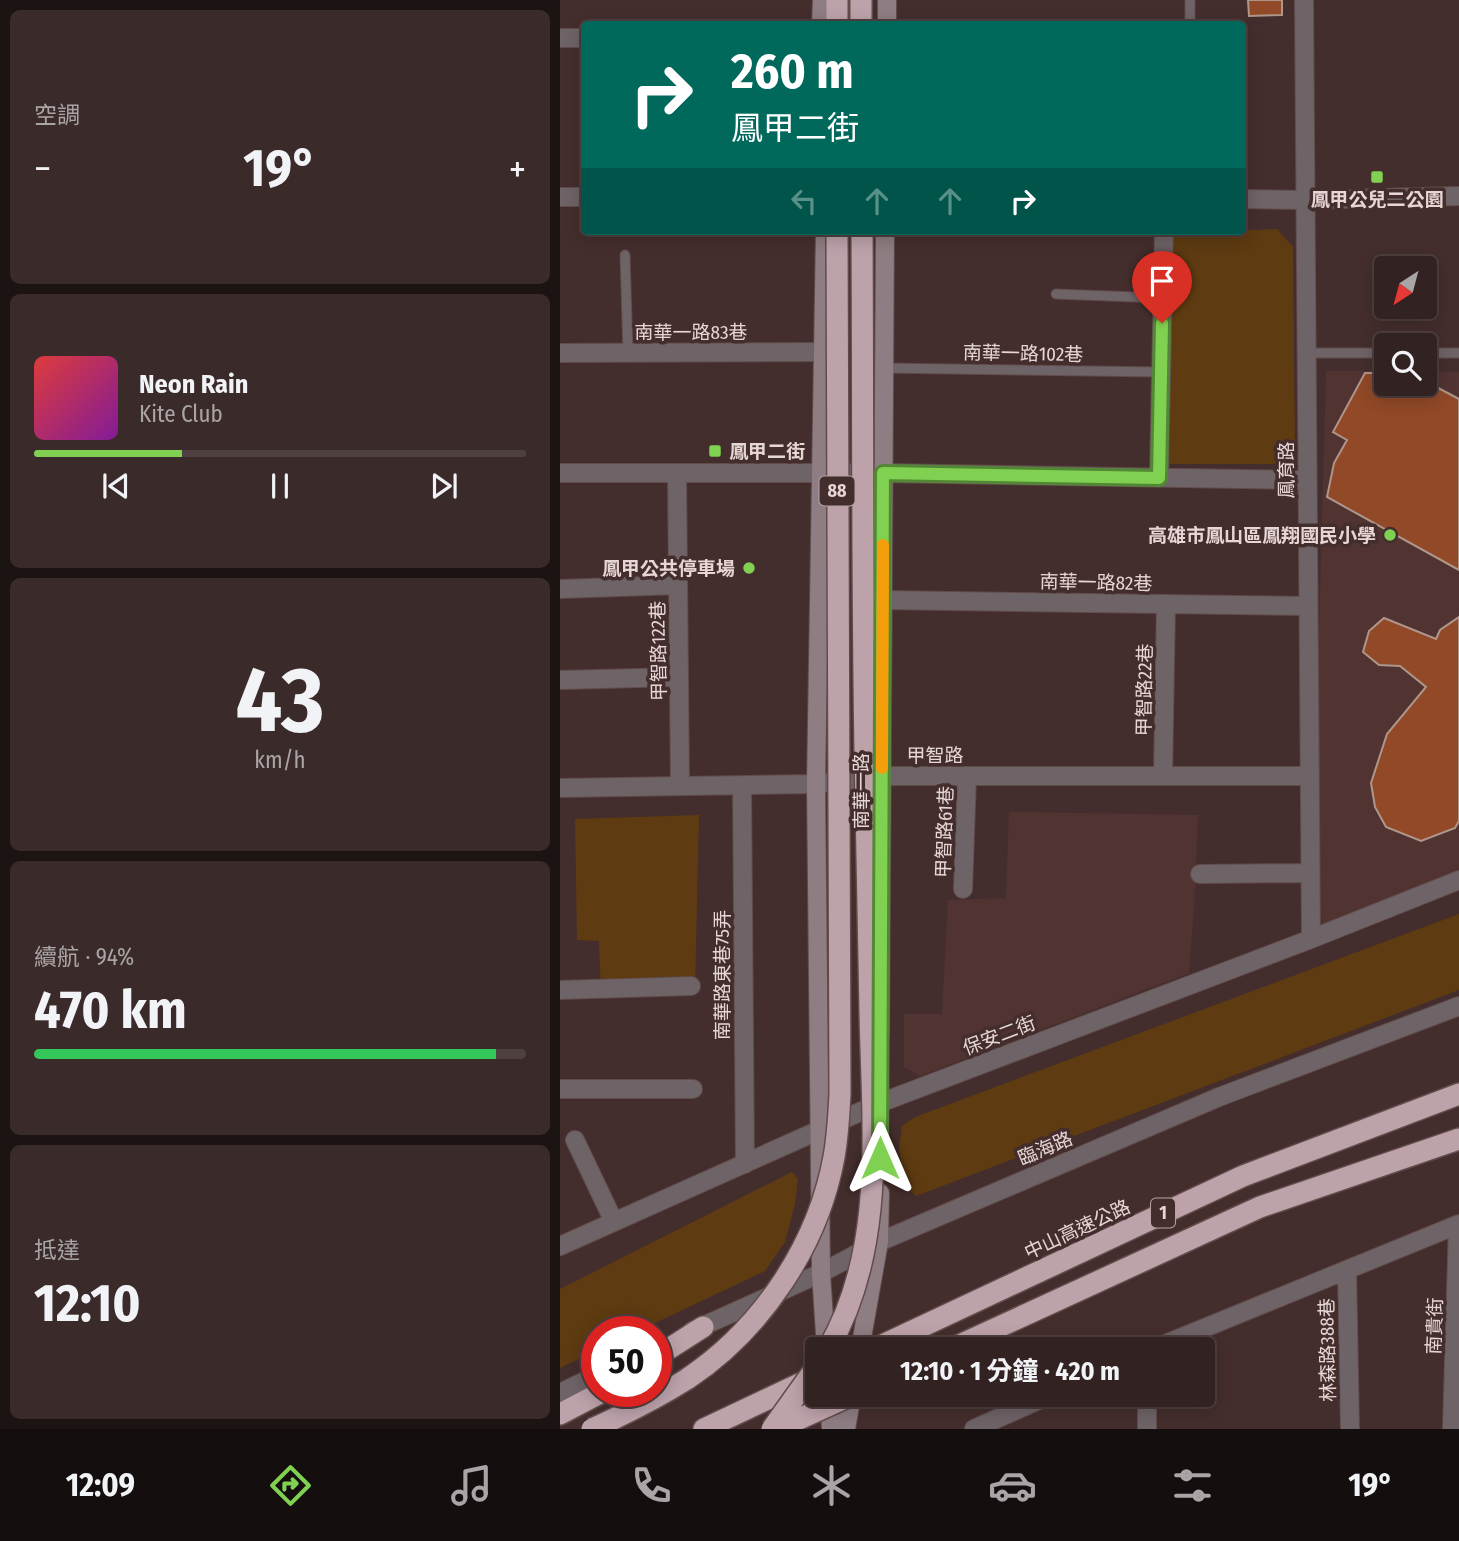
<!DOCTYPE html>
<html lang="zh-TW">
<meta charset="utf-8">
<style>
:root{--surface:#322;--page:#3b2a2a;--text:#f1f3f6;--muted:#a9a4a5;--line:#4e3f40;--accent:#80d051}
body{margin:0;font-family:"Fira Sans Condensed","Noto Sans TC",sans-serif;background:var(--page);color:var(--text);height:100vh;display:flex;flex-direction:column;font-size:26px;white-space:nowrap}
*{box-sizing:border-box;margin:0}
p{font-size:23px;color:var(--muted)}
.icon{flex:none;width:38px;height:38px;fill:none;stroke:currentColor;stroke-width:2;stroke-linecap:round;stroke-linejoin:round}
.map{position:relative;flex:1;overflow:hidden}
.details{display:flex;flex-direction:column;gap:10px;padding:10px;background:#1c1313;width:560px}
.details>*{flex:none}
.guide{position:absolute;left:21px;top:21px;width:665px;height:214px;border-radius:7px;box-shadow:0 4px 18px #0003,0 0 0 2px var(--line);background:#00695c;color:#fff;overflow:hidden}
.needle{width:46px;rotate:216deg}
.controls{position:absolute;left:814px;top:256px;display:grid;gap:14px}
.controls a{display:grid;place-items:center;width:63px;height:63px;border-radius:7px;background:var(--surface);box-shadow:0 4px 18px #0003,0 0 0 2px var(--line);font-size:35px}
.speed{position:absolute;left:21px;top:1316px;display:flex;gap:14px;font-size:35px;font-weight:700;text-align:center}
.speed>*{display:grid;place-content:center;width:91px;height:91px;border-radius:50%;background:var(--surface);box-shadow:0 4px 18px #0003,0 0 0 2px var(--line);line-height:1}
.speed .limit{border:10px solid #d22;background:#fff;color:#111}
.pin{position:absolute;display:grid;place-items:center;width:60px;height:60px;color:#fff;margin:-72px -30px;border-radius:50% 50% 50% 0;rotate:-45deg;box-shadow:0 0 7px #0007}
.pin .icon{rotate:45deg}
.me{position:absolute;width:77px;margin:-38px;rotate:0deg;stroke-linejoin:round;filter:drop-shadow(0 0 5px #0008)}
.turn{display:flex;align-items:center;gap:24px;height:147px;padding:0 35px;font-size:32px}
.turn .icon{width:91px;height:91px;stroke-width:2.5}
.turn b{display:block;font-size:49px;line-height:60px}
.lanes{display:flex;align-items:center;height:66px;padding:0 35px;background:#0003;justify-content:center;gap:35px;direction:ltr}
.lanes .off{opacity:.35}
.big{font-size:52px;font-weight:700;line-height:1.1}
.details .card{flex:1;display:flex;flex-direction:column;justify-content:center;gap:10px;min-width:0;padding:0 24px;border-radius:10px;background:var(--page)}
.details .dial{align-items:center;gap:0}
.dial b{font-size:91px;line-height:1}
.song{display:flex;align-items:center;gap:21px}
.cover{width:84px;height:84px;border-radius:10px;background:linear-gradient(135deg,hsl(0 70% 55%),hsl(290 70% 35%))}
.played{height:7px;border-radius:4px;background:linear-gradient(90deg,var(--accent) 30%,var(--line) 30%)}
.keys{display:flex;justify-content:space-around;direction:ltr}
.heat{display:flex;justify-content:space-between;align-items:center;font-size:38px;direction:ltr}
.charge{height:10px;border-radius:5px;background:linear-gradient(90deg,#34c759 94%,var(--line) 0)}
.trip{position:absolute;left:245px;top:1337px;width:410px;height:70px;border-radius:7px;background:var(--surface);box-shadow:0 4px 18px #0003,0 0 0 2px var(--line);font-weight:700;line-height:70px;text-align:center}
.tab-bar{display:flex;height:112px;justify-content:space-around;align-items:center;background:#140e0e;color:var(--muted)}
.tab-bar .icon{width:49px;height:49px}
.tab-bar .selected{color:var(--accent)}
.tab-bar b{font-size:32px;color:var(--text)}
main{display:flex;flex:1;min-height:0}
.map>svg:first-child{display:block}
.built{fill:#513332}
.green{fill:#5e3b11}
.building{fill:#914927;stroke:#af968b;stroke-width:2}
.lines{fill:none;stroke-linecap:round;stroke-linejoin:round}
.lane-casing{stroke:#614c4b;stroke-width:11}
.street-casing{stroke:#614c4b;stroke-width:20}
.secondary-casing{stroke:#614c4b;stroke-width:20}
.highway-casing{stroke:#614c4b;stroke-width:24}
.lane{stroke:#6e6366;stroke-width:9}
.street{stroke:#6e6366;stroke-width:18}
.secondary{stroke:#8e7d82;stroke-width:18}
.highway{stroke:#bda2aa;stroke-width:21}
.highway-bridge-casing{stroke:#614c4b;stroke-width:24;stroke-linecap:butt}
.highway-bridge{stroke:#bda2aa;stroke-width:21}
.route-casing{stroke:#538735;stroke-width:18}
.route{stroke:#80d051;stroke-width:12}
.slow{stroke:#f59e0b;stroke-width:12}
.poi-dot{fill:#80d051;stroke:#442e2d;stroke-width:2.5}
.labels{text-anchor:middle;stroke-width:7;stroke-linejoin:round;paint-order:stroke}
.shield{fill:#442e2d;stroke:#b5a4a3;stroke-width:2}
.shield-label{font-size:18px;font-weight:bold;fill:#e6d7d6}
.poi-label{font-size:19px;font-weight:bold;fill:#e6d7d6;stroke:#442e2d;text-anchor:end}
.street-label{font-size:19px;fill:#e6d7d6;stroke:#442e2d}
</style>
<main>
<section class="details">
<div class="card"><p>空調</p>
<div class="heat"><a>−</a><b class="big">19°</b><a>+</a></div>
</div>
<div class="card">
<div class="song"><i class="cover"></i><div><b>Neon Rain</b><p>Kite Club</p></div></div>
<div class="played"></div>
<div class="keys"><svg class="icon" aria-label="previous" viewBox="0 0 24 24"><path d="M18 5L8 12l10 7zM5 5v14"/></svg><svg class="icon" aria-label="pause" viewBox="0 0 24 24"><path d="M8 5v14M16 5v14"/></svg><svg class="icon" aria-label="next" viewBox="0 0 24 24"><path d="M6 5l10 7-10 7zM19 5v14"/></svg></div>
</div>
<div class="card dial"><b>43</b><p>km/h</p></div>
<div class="card"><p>續航 · 94%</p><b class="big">470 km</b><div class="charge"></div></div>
<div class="card"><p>抵達</p><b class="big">12:10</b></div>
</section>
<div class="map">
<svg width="899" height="1429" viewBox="0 0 899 1429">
<rect width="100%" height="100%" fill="#442e2d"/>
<path class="built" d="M 766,371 L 826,371 L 826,383 L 864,383 L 865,372 L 899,372 L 899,876 L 751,933 Z
M 449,812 L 638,815 L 634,909 L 629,973 L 360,1076 L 344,1067 L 344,1014 L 382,1014 L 388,900 L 446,898 Z"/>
<path class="green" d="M 717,229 L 733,247 L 735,453 L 727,464 L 609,464 L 611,233 Z
M 139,815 L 135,991 L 41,995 L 39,941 L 17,940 L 15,819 Z
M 899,914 L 899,990 L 356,1196 L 344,1185 L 339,1148 L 342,1126 L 355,1117 Z
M 232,1172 L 238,1179 L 235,1204 L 225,1242 L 205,1271 L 76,1332 L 37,1332 L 37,1350 L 0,1368 L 0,1289 Z"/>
<path class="building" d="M 688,0 L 722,0 L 722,15 L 689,16 Z
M 805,373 L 826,373 L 826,383 L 869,383 L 899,399 L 899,570 L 767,497 L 774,463 L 787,440 L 773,432 Z
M 899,617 L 899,821 L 895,828 L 861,841 L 826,827 L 815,807 L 811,783 L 827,734 L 866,687 L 840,666 L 819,665 L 803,652 L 809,631 L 824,618 L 876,639 L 880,630 Z"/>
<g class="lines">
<g class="lane-casing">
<path id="lane" d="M 630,0 L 630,24
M 65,255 L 68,353
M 496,294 L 602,298
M 746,353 L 826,353
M 864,353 L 899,353
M 324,368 L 601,372"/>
</g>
<g class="street-casing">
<path id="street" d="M 744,0 L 751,939
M 0,38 L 24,38
M 0,197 L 24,197
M 682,199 L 745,200 L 899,196
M 0,353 L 263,352
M 0,473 L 323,473 L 747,480
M 117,473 L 120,786
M 599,478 L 604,231
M 0,589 L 118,585
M 323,600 L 748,606
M 0,680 L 119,677
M 603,776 L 606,604
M 182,786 L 185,1164
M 0,788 L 256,784 L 322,776 L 750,776
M 640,874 L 750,873
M 403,889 L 407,776
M 0,990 L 131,986
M 0,1089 L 133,1089
M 15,1140 L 54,1222
M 0,1246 L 320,1103 L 751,939 L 899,880
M 787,1270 L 790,1429
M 132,1331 L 261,1273 L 319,1242 L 659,1097 L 899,1006
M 593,1349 L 899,1224
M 0,1393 L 37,1375
M 414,1429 L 490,1395
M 587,1429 L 587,1395
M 892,1429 L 898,1225"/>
</g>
<g class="secondary-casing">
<path id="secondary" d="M 261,24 L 262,0
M 327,24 L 327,0
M 265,231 L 256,784 L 261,1273 L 266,1349
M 320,1036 L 325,231
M 300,1349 L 319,1242 L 320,1193
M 269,1395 L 271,1429
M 286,1429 L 292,1395"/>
</g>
<g class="highway-casing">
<path id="highway" d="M 277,0 L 277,24
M 301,0 L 301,24
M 314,1349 L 683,1176 L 899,1094
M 391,1349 L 700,1207 L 899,1139
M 96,1357 L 143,1327
M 0,1414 L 44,1391
M 144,1429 L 252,1378"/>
</g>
<use href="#lane" class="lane"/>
<use href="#street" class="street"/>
<use href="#secondary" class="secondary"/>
<use href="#highway" class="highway"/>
<g class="highway-bridge-casing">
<path id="highway-bridge" d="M 268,1349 C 327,1248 312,1124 310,1012 C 308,925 306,838 305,752 C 302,578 303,404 302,231
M 32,1429 C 65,1414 97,1398 127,1379 C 202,1329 258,1245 274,1157 C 278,1135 279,1114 280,1093 L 277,231
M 212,1429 L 257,1366
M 217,1429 L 292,1395"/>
</g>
<use href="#highway-bridge" class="highway-bridge"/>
</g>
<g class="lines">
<g class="route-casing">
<path id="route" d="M 320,1158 L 323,473 L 599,478 L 602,323"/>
</g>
<use href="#route" class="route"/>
<path class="slow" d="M 322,768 L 323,545"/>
</g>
<g class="poi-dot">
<rect x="810" y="170" width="14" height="14" rx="3.5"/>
<rect x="148" y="444" width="14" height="14" rx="3.5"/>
<circle cx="830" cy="535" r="7"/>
<circle cx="189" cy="568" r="7"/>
</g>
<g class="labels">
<g class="shield">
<rect x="259.5" y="476.5" width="35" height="29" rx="5"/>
<rect x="591" y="1198.5" width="24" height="29" rx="5"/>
</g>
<g class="shield-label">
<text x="277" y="497">88</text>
<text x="603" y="1219">1</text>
</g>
<g class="poi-label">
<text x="817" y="206" text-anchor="middle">鳳甲公兒二公園</text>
<text x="169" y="458" text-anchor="start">鳳甲二街</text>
<text x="816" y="542">高雄市鳳山區鳳翔國民小學</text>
<text x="175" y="575">鳳甲公共停車場</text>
</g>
<g class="street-label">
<text x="131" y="339">南華一路83巷</text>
<text transform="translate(463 353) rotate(1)" y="7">南華一路102巷</text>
<text transform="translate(726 470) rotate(-90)" y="7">鳳育路</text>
<text transform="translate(536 582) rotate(1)" y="7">南華一路82巷</text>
<text transform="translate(98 651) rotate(-91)" y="7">甲智路122巷</text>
<text transform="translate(584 690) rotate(-89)" y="7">甲智路22巷</text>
<text x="375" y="762">甲智路</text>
<text transform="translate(301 791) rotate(-90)" y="7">南華一路</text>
<text transform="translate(384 832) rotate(-88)" y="7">甲智路61巷</text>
<text transform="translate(162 975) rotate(-90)" y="7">南華路東巷75弄</text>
<text transform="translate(439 1035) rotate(-21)" y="7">保安二街</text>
<text transform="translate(485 1148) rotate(-23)" y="7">臨海路</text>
<text transform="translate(517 1229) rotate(-25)" y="7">中山高速公路</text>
<text transform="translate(874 1326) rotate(-88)" y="7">南貴街</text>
<text transform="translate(767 1350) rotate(-91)" y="7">林森路388巷</text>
</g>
</g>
</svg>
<div class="controls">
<a><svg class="needle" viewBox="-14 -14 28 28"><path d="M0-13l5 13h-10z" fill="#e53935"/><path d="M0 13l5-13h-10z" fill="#a9a4a5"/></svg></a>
<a><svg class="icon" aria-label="search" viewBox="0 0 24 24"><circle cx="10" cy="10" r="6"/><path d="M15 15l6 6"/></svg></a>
</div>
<div class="speed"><div class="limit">50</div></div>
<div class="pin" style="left:602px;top:323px;background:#d93025"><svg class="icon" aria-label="arrive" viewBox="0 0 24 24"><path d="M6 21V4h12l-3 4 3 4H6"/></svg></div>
<svg class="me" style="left:320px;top:1158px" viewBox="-20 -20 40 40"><path d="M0-17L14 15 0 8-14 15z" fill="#80d051" stroke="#fff" stroke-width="4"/></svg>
<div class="trip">12:10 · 1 分鐘 · 420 m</div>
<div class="guide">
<div class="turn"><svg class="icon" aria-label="right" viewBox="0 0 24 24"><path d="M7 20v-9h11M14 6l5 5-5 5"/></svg><div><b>260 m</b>鳳甲二街</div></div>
<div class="lanes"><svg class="icon off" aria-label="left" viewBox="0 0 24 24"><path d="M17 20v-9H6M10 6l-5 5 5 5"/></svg><svg class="icon off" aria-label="ahead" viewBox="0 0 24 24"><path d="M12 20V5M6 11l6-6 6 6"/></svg><svg class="icon off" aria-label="ahead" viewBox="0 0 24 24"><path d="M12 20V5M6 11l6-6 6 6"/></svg><svg class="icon" aria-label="right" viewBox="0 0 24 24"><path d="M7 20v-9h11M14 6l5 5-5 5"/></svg></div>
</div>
</div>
</main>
<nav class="tab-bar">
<b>12:09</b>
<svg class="icon selected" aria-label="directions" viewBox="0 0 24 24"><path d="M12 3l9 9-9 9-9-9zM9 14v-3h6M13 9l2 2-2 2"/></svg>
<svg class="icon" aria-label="music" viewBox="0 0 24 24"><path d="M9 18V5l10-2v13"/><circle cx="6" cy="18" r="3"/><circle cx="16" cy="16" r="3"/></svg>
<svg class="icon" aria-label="phone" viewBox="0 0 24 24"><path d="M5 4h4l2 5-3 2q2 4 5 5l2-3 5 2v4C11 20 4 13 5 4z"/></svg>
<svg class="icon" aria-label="climate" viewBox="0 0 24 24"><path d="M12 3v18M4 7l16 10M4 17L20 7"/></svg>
<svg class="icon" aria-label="car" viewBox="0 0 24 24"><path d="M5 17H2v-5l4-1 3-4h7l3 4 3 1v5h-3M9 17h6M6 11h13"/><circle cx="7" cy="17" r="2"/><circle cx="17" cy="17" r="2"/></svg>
<svg class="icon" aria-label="filters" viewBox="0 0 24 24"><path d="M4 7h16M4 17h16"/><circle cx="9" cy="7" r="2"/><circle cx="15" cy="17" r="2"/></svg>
<b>19°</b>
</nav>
